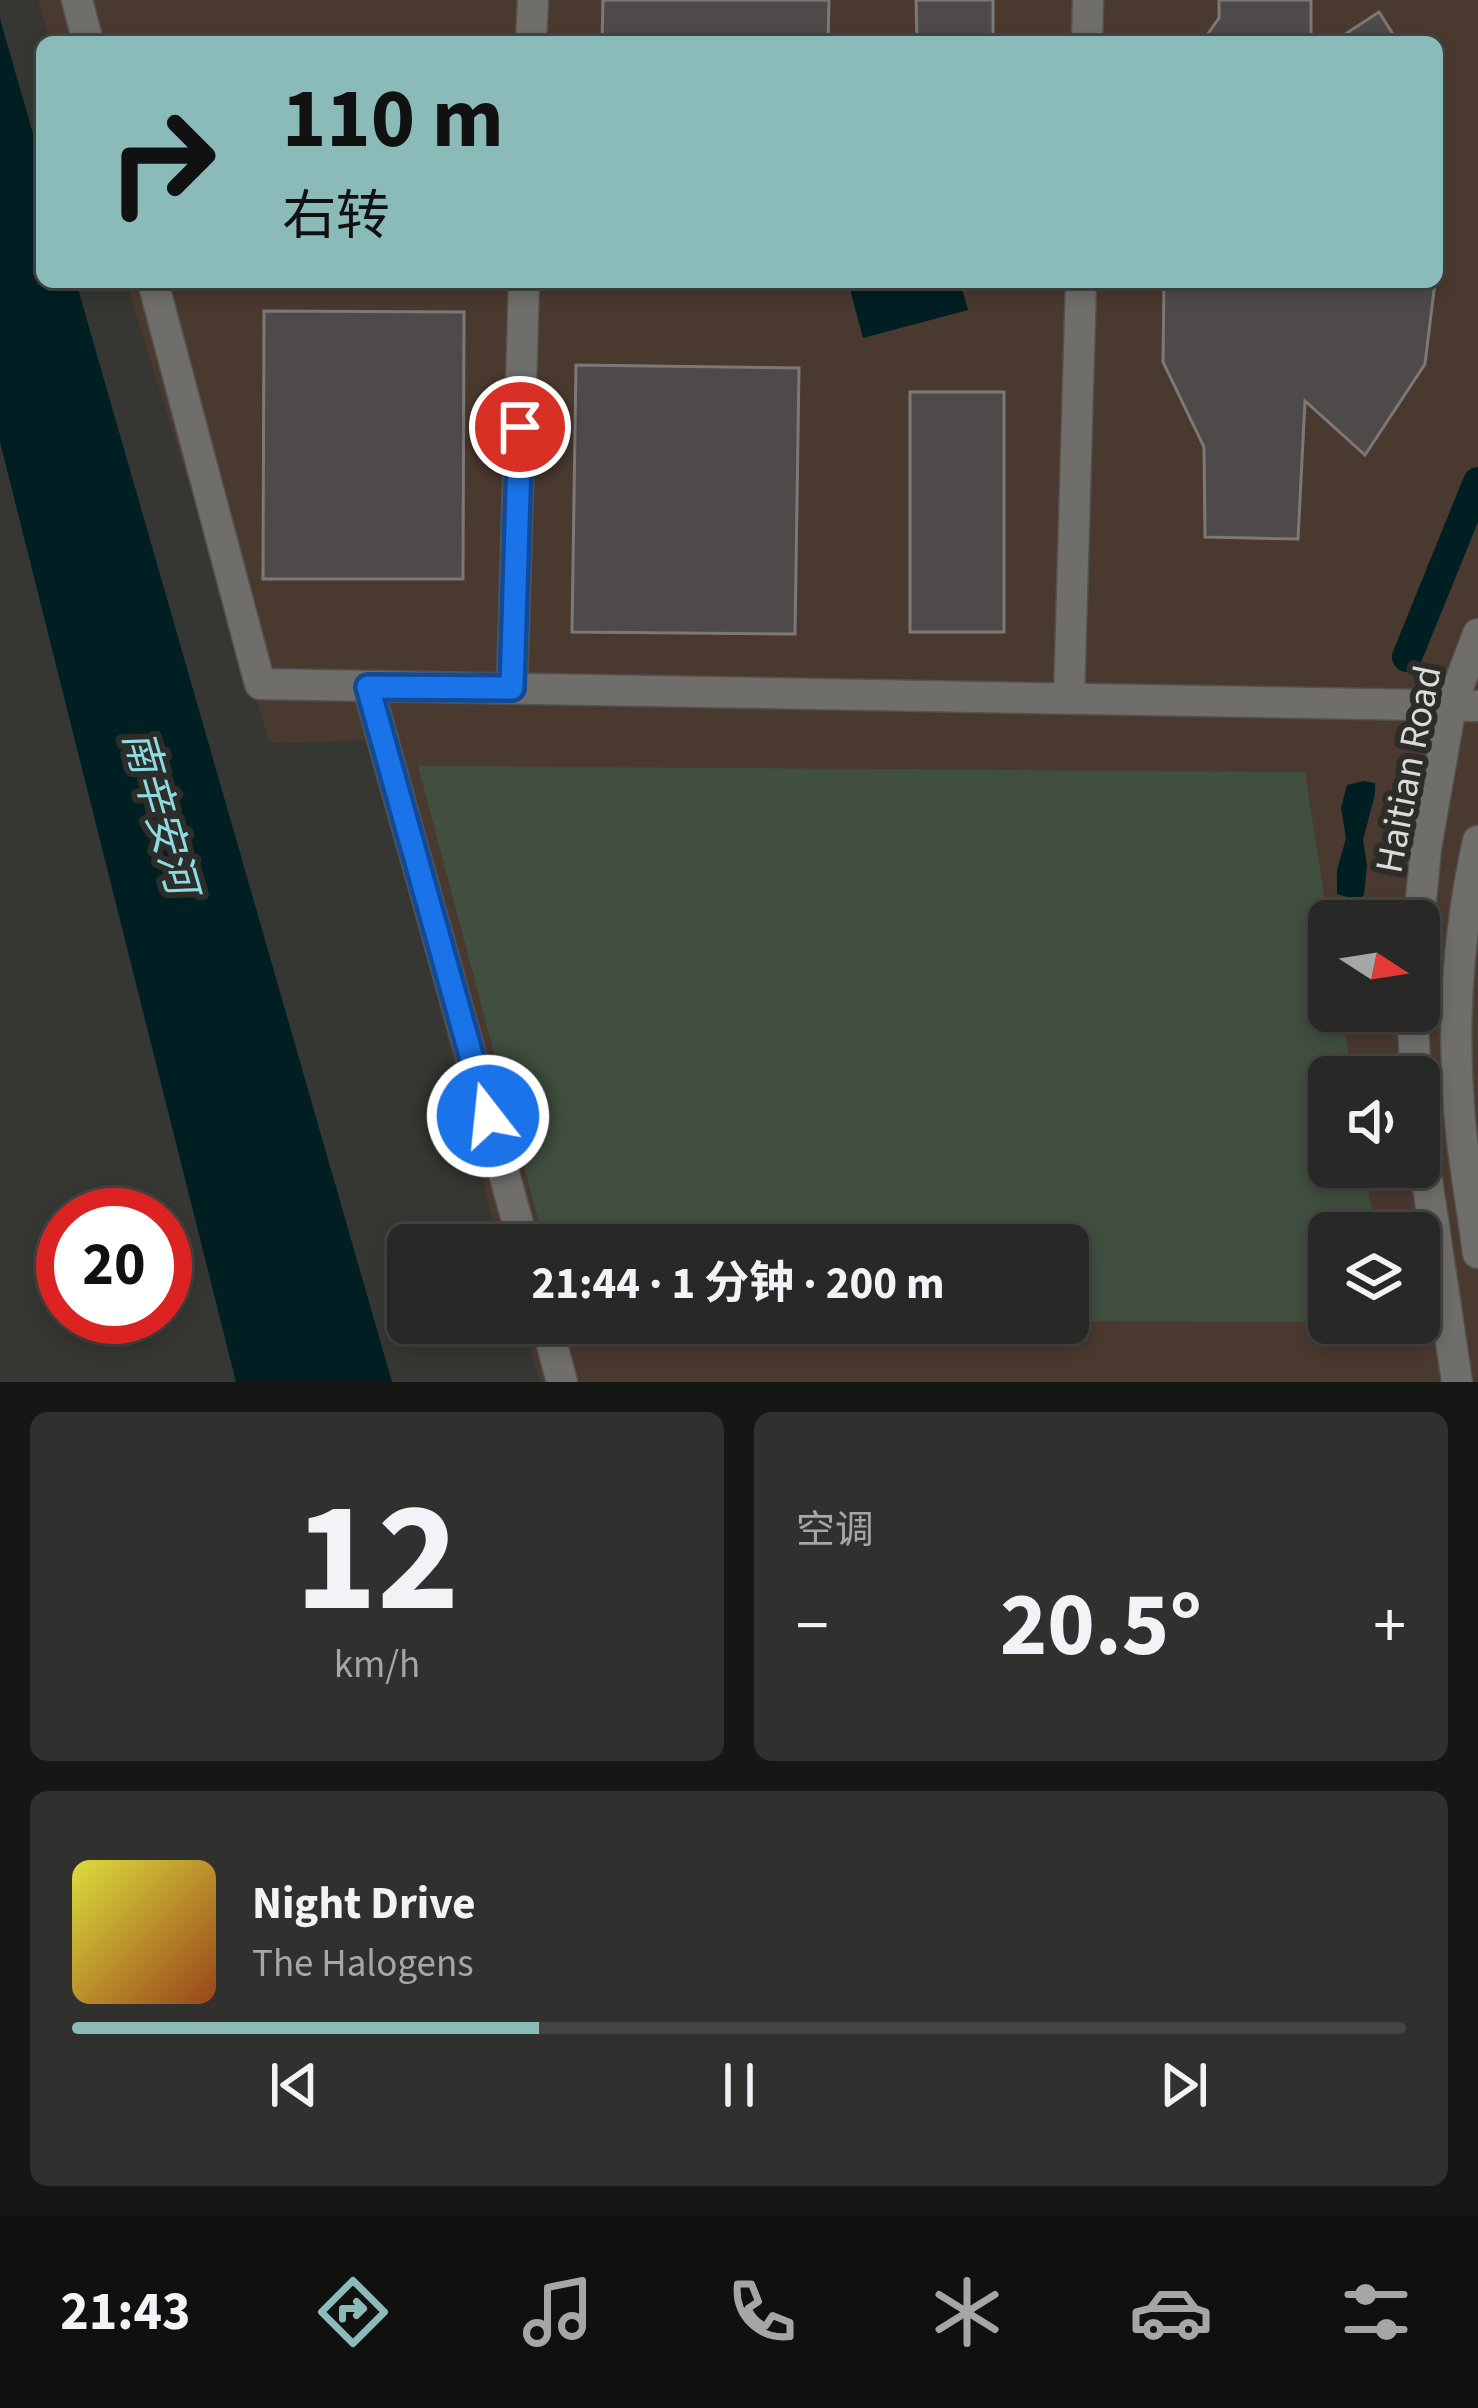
<!DOCTYPE html>
<html lang="zh">
<meta charset="utf-8">
<style>
:root{--surface:#282826;--page:#30302e;--text:#f1f3f6;--muted:#a5a6a7;--line:#444443;--accent:#8bbbb9}
body{margin:0;font-family:"Source Sans 3","Noto Sans SC",sans-serif;background:var(--page);color:var(--text);height:100vh;display:flex;flex-direction:column;font-size:45px;white-space:nowrap}
*{box-sizing:border-box;margin:0}
p{font-size:39px;color:var(--muted)}
.icon{flex:none;width:66px;height:66px;fill:none;stroke:currentColor;stroke-width:2;stroke-linecap:round;stroke-linejoin:round}
.map{position:relative;height:1382px;overflow:hidden}
.side{display:flex;flex-direction:column;gap:30px;padding:30px;background:#161615;flex:1}
.side>*{flex:none}
.hud{position:absolute;left:36px;top:36px;width:1407px;height:252px;border-radius:18px;box-shadow:0 6px 18px #0003,0 0 0 3px var(--line);background:#8bbbb9;color:#111;overflow:hidden}
.needle{width:78px;rotate:102deg}
.controls{position:absolute;left:1308px;top:900px;display:grid;gap:24px}
.controls a{display:grid;place-items:center;width:132px;height:132px;border-radius:18px;background:var(--surface);box-shadow:0 6px 18px #0003,0 0 0 3px var(--line);font-size:60px}
.speed{position:absolute;left:36px;top:1188px;display:flex;gap:24px;font-size:60px;font-weight:700;text-align:center}
.speed>*{display:grid;place-content:center;width:156px;height:156px;border-radius:50%;background:var(--surface);box-shadow:0 6px 18px #0003,0 0 0 3px var(--line);line-height:1}
.speed .limit{border:18px solid #d22;background:#fff;color:#111}
.pin{position:absolute;display:grid;place-items:center;width:102px;height:102px;color:#fff;margin:-51px;border:6px solid #fff;border-radius:50%;box-shadow:0 3px 12px #0007}
.me{position:absolute;width:132px;margin:-66px;rotate:344deg;stroke-linejoin:round;filter:drop-shadow(0 0 9px #0008)}
.turn{display:flex;align-items:center;gap:42px;height:252px;padding:0 48px;font-size:54px}
.turn .icon{width:156px;height:156px;stroke-width:2.5}
.turn b{display:block;font-size:84px;line-height:102px}
.big{font-size:90px;font-weight:700;line-height:1.1}
.side .widget{flex:1;display:flex;flex-direction:column;justify-content:center;gap:18px;min-width:0;padding:0 42px;border-radius:18px;background:var(--page)}
.side .dial{align-items:center;gap:0}
.dial b{font-size:156px;line-height:1}
.song{display:flex;align-items:center;gap:36px}
.cover{width:144px;height:144px;border-radius:18px;background:linear-gradient(135deg,hsl(60 70% 55%),hsl(20 70% 35%))}
.played{height:12px;border-radius:6px;background:linear-gradient(90deg,var(--accent) 35%,var(--line) 35%)}
.keys{display:flex;justify-content:space-around;direction:ltr}
.heat{display:flex;justify-content:space-between;align-items:center;font-size:66px;direction:ltr}
.side .tiles{flex:1;display:grid;gap:30px;grid-template-columns:1fr 1fr}
.widget:last-child{grid-column:span 2}
.trip{position:absolute;left:387px;top:1224px;width:702px;height:120px;border-radius:18px;background:var(--surface);box-shadow:0 6px 18px #0003,0 0 0 3px var(--line);font-weight:700;line-height:120px;text-align:center}
.tabs{display:flex;height:192px;justify-content:space-around;align-items:center;background:#10100f;color:var(--muted)}
.tabs .icon{width:84px;height:84px}
.tabs .active{color:var(--accent)}
.tabs b{font-size:54px;color:var(--text)}
.map>svg:first-child{display:block}
.education{fill:#4a392f;fill-rule:evenodd}
.green{fill:#404f3f}
.water{fill:#001f23}
.lines{fill:none;stroke-linecap:round;stroke-linejoin:round}
.canal{stroke:#001f23;stroke-width:30}
.building{fill:#4f4a4a;stroke:#7d7878;stroke-width:3}
.minor-casing{stroke:#53524f;stroke-width:33}
.minor{stroke:#6f6e6a;stroke-width:30}
.route-casing{stroke:#114b97;stroke-width:30}
.route{stroke:#1a73e8;stroke-width:21}
.labels{text-anchor:middle;stroke-width:12;stroke-linejoin:round;paint-order:stroke}
.street-label{font-size:39px;fill:#dbdad8;stroke:#2c2c28}
.water-label{font-size:42px;font-style:italic;fill:#8ddbe3;stroke:#2c2c28}
</style>
<div class="map">
<svg width="1478" height="1382" viewBox="0 0 1478 1382">
<rect width="100%" height="100%" fill="#363632"/>
<path class="education" d="M 38,0 L 1478,0 L 1478,1382 L 540,1382 L 522,1323 L 1068,1323 L 1068,1245 L 499,1245 L 373,740 L 270,743 L 126,282 L 1437,282 L 1437,42 L 51,42 ZM 1329,921 L 1419,921 L 1419,1011 L 1329,1011 ZM 1329,1077 L 1419,1077 L 1419,1167 L 1329,1167 ZM 1329,1233 L 1419,1233 L 1419,1323 L 1329,1323 Z"/>
<path class="green" d="M 418,766 L 1305,772 L 1329,928 L 1329,1011 L 1342,1011 L 1352,1077 L 1329,1077 L 1329,1167 L 1365,1167 L 1375,1233 L 1329,1233 L 1329,1322 L 1068,1321 L 1068,1245 L 545,1245 Z"/>
<path class="water" d="M 0,19 L 42,165 L 42,282 L 76,282 L 392,1382 L 236,1382 L 0,442 Z
M 848,282 L 960,282 L 968,310 L 863,338 Z
M 1364,781 L 1375,783 L 1375,794 L 1363,840 L 1367,865 L 1364,895 L 1357,900 L 1337,894 L 1337,870 L 1346,838 L 1341,808 L 1347,785 Z"/>
<g class="lines">
<path class="canal" d="M 1407,657 L 1478,482"/>
</g>
<path class="building" d="M 603,0 L 829,0 L 828,42 L 602,42 Z
M 916,0 L 993,0 L 993,42 L 917,42 Z
M 1219,0 L 1311,0 L 1311,42 L 1202,42 L 1219,18 Z
M 1379,12 L 1398,42 L 1333,42 Z
M 1437,114 L 1443,214 L 1437,266 Z
M 1164,282 L 1435,282 L 1425,364 L 1365,455 L 1305,401 L 1298,539 L 1205,537 L 1204,447 L 1163,362 Z
M 264,311 L 464,312 L 463,579 L 263,579 Z
M 576,365 L 799,368 L 795,634 L 572,632 Z
M 910,392 L 1004,392 L 1004,632 L 910,632 Z"/>
<g class="lines">
<g class="minor-casing">
<path id="minor" d="M 77,0 L 88,42
M 531,42 L 533,0
M 1087,42 L 1088,0
M 153,282 L 260,684 L 1478,706
M 368,687 L 524,1245
M 512,688 L 524,282
M 1069,698 L 1081,282
M 1478,841 C 1459,928 1452,1019 1459,1107 C 1462,1156 1472,1205 1478,1253
M 1419,921 L 1426,848 L 1451,706 L 1478,634
M 1412,1011 L 1416,1077
M 1419,1126 L 1457,1382
M 546,1323 L 562,1382"/>
</g>
<use href="#minor" class="minor"/>
</g>
<g class="lines">
<g class="route-casing">
<path id="route" d="M 488,1116 L 368,687 L 512,688 L 520,427"/>
</g>
<use href="#route" class="route"/>
</g>
<g class="labels">
<g class="street-label">
<text transform="translate(1407 769) rotate(-79)" y="14">Haitian Road</text>
</g>
<g class="water-label">
<text transform="translate(161 812) rotate(74)" y="15">南辛安河</text>
</g>
</g>
</svg>
<div class="controls">
<a><svg class="needle" viewBox="-14 -14 28 28"><path d="M0-13l5 13h-10z" fill="#e53935"/><path d="M0 13l5-13h-10z" fill="#a5a6a7"/></svg></a>
<a><svg class="icon" aria-label="sound" viewBox="0 0 24 24"><path d="M4 9h4l5-4v14l-5-4H4zM17 9q2 3 0 6"/></svg></a>
<a><svg class="icon" aria-label="layers" viewBox="0 0 24 24"><path d="M12 4l9 5-9 5-9-5zM3 14l9 5 9-5"/></svg></a>
</div>
<div class="speed"><div class="limit">20</div></div>
<div class="pin" style="left:520px;top:427px;background:#d93025"><svg class="icon" aria-label="arrive" viewBox="0 0 24 24"><path d="M6 21V4h12l-3 4 3 4H6"/></svg></div>
<svg class="me" style="left:488px;top:1116px" viewBox="-20 -20 40 40"><circle r="17" fill="#1a73e8" stroke="#fff" stroke-width="3"/><path d="M0-11L8 9 0 5-8 9z" fill="#fff"/></svg>
<div class="trip">21:44 · 1 分钟 · 200 m</div>
<div class="hud">
<div class="turn"><svg class="icon" aria-label="right" viewBox="0 0 24 24"><path d="M7 20v-9h11M14 6l5 5-5 5"/></svg><div><b>110 m</b>右转</div></div>
</div>
</div>
<section class="side">
<div class="tiles">
<div class="widget dial"><b>12</b><p>km/h</p></div>
<div class="widget"><p>空调</p>
<div class="heat"><a>−</a><b class="big">20.5°</b><a>+</a></div>
</div>
<div class="widget">
<div class="song"><i class="cover"></i><div><b>Night Drive</b><p>The Halogens</p></div></div>
<div class="played"></div>
<div class="keys"><svg class="icon" aria-label="previous" viewBox="0 0 24 24"><path d="M18 5L8 12l10 7zM5 5v14"/></svg><svg class="icon" aria-label="pause" viewBox="0 0 24 24"><path d="M8 5v14M16 5v14"/></svg><svg class="icon" aria-label="next" viewBox="0 0 24 24"><path d="M6 5l10 7-10 7zM19 5v14"/></svg></div>
</div>
</div>
</section>
<nav class="tabs">
<b>21:43</b>
<svg class="icon active" aria-label="directions" viewBox="0 0 24 24"><path d="M12 3l9 9-9 9-9-9zM9 14v-3h6M13 9l2 2-2 2"/></svg>
<svg class="icon" aria-label="music" viewBox="0 0 24 24"><path d="M9 18V5l10-2v13"/><circle cx="6" cy="18" r="3"/><circle cx="16" cy="16" r="3"/></svg>
<svg class="icon" aria-label="phone" viewBox="0 0 24 24"><path d="M5 4h4l2 5-3 2q2 4 5 5l2-3 5 2v4C11 20 4 13 5 4z"/></svg>
<svg class="icon" aria-label="climate" viewBox="0 0 24 24"><path d="M12 3v18M4 7l16 10M4 17L20 7"/></svg>
<svg class="icon" aria-label="car" viewBox="0 0 24 24"><path d="M5 17H2v-5l4-1 3-4h7l3 4 3 1v5h-3M9 17h6M6 11h13"/><circle cx="7" cy="17" r="2"/><circle cx="17" cy="17" r="2"/></svg>
<svg class="icon" aria-label="filters" viewBox="0 0 24 24"><path d="M4 7h16M4 17h16"/><circle cx="9" cy="7" r="2"/><circle cx="15" cy="17" r="2"/></svg>
</nav>
